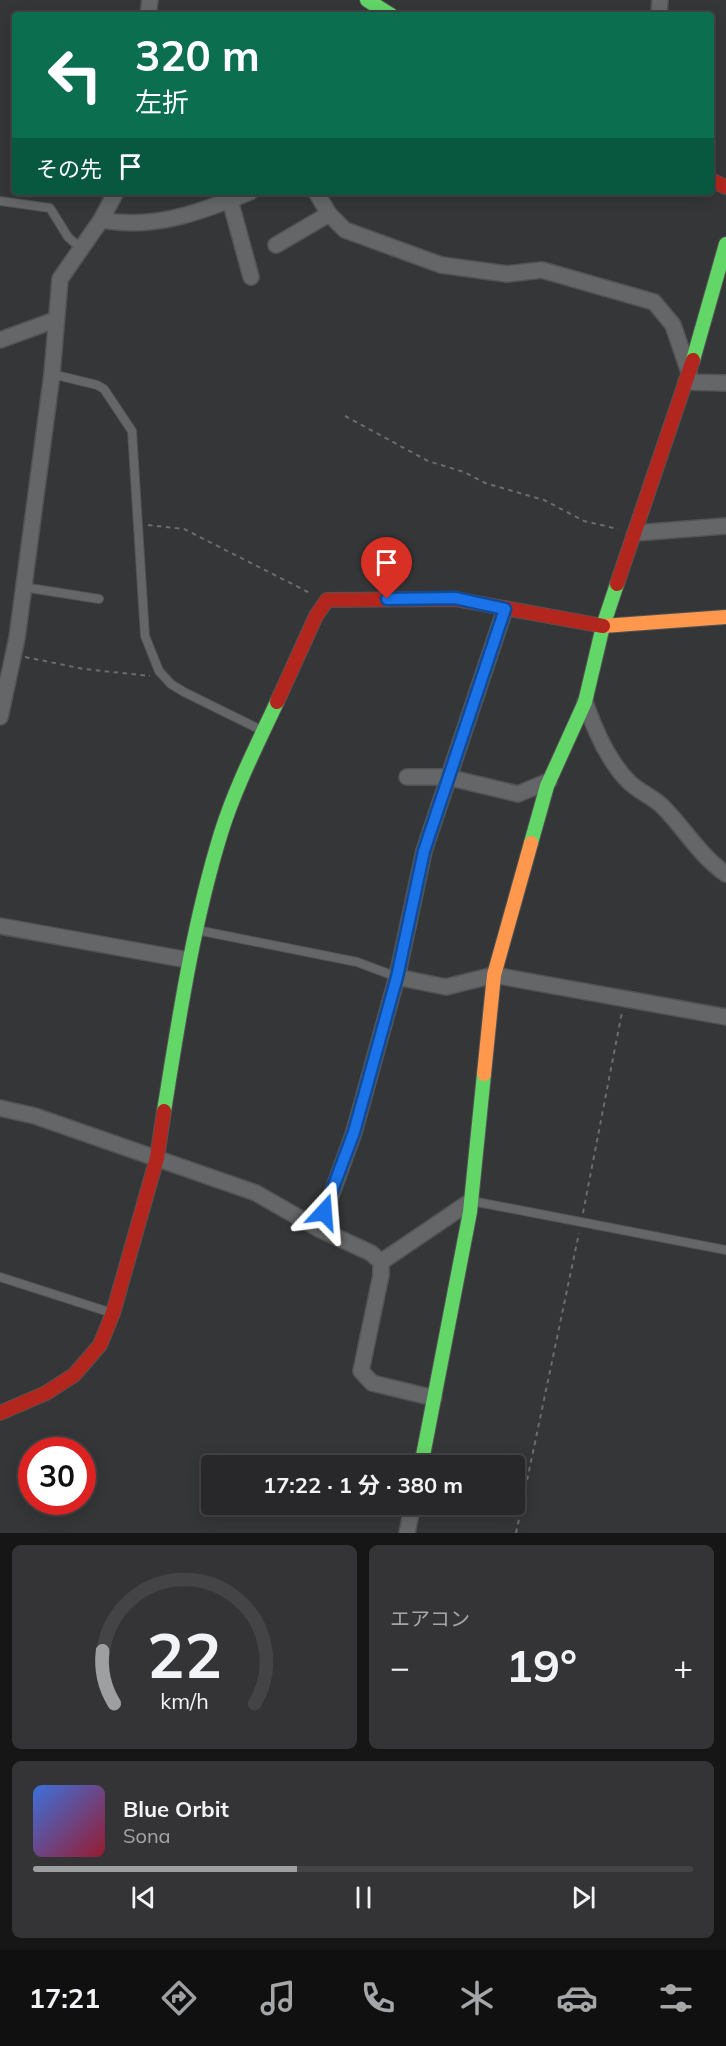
<!DOCTYPE html>
<html lang="ja">
<meta charset="utf-8">
<style>
:root{--surface:#28282a;--page:#343436;--text:#f1f3f6;--muted:#a5a6a8;--line:#444447;--accent:#9d9fa1}
body{margin:0;font-family:Mulish,"Noto Sans JP",sans-serif;background:var(--page);color:var(--text);height:100vh;display:flex;flex-direction:column;font-size:22px;white-space:nowrap}
*{box-sizing:border-box;margin:0}
p{font-size:20px;color:var(--muted)}
.icon{flex:none;width:33px;height:33px;fill:none;stroke:currentColor;stroke-width:2;stroke-linecap:round;stroke-linejoin:round}
.map{position:relative;height:1533px;overflow:hidden}
.panel{display:flex;flex-direction:column;gap:12px;padding:12px;background:#161617;flex:1}
.panel>*{flex:none}
.banner{position:absolute;left:12px;top:12px;width:702px;height:183px;border-radius:6px;box-shadow:0 3px 15px #0003,0 0 0 2px var(--line);background:#0b6e4f;color:#fff;overflow:hidden}
.speed{position:absolute;left:18px;top:1437px;display:flex;gap:12px;font-size:30px;font-weight:700;text-align:center}
.speed>*{display:grid;place-content:center;width:78px;height:78px;border-radius:50%;background:var(--surface);box-shadow:0 3px 15px #0003,0 0 0 2px var(--line);line-height:1}
.speed .limit{border:9px solid #d22;background:#fff;color:#111}
.pin{position:absolute;display:grid;place-items:center;width:51px;height:51px;color:#fff;margin:-62px -26px;border-radius:50% 50% 50% 0;rotate:-45deg;box-shadow:0 0 6px #0007}
.pin .icon{rotate:45deg}
.me{position:absolute;width:66px;margin:-33px;rotate:19deg;stroke-linejoin:round;filter:drop-shadow(0 0 4px #0008)}
.turn{display:flex;align-items:center;gap:21px;height:126px;padding:0 24px;font-size:27px}
.turn .icon{width:78px;height:78px;stroke-width:2.5}
.turn b{display:block;font-size:42px;line-height:51px}
.then{display:flex;align-items:center;height:57px;padding:0 24px;background:#0003;gap:12px;font-size:22px}
.big{font-size:45px;font-weight:700;line-height:1.1}
.panel .tile{flex:1;display:flex;flex-direction:column;justify-content:center;gap:9px;min-width:0;padding:0 21px;border-radius:9px;background:var(--page)}
.panel .dial{align-items:center;gap:0}
.dial svg{height:156px;overflow:visible;fill:none;stroke:var(--line);stroke-width:7;stroke-linecap:round;text-anchor:middle}
.dial text{fill:var(--text);stroke:none}
.song{display:flex;align-items:center;gap:18px}
.cover{width:72px;height:72px;border-radius:9px;background:linear-gradient(135deg,hsl(220 70% 55%),hsl(350 70% 35%))}
.played{height:6px;border-radius:3px;background:linear-gradient(90deg,var(--accent) 40%,var(--line) 40%)}
.keys{display:flex;justify-content:space-around;direction:ltr}
.heat{display:flex;justify-content:space-between;align-items:center;font-size:33px;direction:ltr}
.panel .tiles{flex:1;display:grid;gap:12px;grid-template-columns:1fr 1fr}
.tile:last-child{grid-column:span 2}
.trip{position:absolute;left:201px;top:1455px;width:324px;height:60px;border-radius:6px;background:var(--surface);box-shadow:0 3px 15px #0003,0 0 0 2px var(--line);font-weight:700;line-height:60px;text-align:center}
.tabs{display:flex;height:96px;justify-content:space-around;align-items:center;background:#101011;color:var(--muted)}
.tabs .icon{width:42px;height:42px}
.tabs .on{color:var(--accent)}
.tabs b{font-size:27px;color:var(--text)}
.map>svg:first-child{display:block}
.lines{fill:none;stroke-linecap:round;stroke-linejoin:round}
.lane-casing{stroke:#525354;stroke-width:10}
.street-casing{stroke:#525354;stroke-width:18}
.fast-casing{stroke:#525354;stroke-width:16}
.slow-casing{stroke:#525354;stroke-width:16}
.jam-casing{stroke:#525354;stroke-width:16}
.path{stroke:#6b6c6c;stroke-width:2;stroke-dasharray:4.5 4.5;stroke-linecap:butt}
.lane{stroke:#656667;stroke-width:8}
.street{stroke:#656667;stroke-width:15}
.fast{stroke:#63d668;stroke-width:14}
.slow{stroke:#ff974d;stroke-width:14}
.jam{stroke:#b3261e;stroke-width:14}
.route-casing{stroke:#114b97;stroke-width:15}
.route{stroke:#1a73e8;stroke-width:10}
</style>
<div class="map">
<svg width="726" height="1533" viewBox="0 0 726 1533">
<rect width="100%" height="100%" fill="#353638"/>
<g class="lines">
<g class="lane-casing">
<path id="lane" d="M 0,201 L 50,208 L 68,237 L 80,248
M 52,374 L 97,385 L 104,389 L 132,431 L 145,636 L 159,671 L 171,684 L 184,692 L 263,731
M 23,587 L 99,599
M 197,930 L 357,962 L 397,977
M 472,1201 L 726,1250
M 0,1277 L 112,1313"/>
</g>
<g class="street-casing">
<path id="street" d="M 148,15 L 150,0
M 659,15 L 660,0
M 316,192 L 329,214 L 345,230 L 441,265 L 507,274 L 542,270 L 654,302 L 673,325 L 689,372
M 230,200 L 251,277
M 101,220 C 154,230 201,212 250,192
M 276,245 L 329,214
M 0,340 L 55,320
M 686,382 L 726,383
M 635,533 L 726,526
M 585,702 C 595,731 608,761 629,782 C 639,792 654,797 663,807 C 685,829 700,856 726,874
M 0,717 L 17,638 L 52,374 L 60,279 L 101,220 L 116,192
M 407,777 L 447,777 L 518,794 L 549,781
M 0,926 L 188,960
M 397,977 L 446,987 L 494,975 L 726,1017
M 0,1108 L 35,1116 L 256,1193 L 319,1229 L 371,1253 L 381,1262 L 381,1275 L 361,1371 L 372,1383 L 434,1398
M 319,1229 L 354,1132 L 397,977 L 424,851 L 505,609
M 381,1262 L 471,1201
M 407,1533 L 413,1504"/>
</g>
<g class="fast-casing">
<path id="fast" d="M 367,0 L 391,15
M 693,360 L 726,244
M 531,843 L 547,786 L 585,702 L 603,626 L 617,584
M 164,1111 C 179,1018 193,924 221,833 C 235,788 257,745 277,702
M 421,1466 L 470,1212 L 484,1074"/>
</g>
<g class="slow-casing">
<path id="slow" d="M 603,626 L 726,617
M 484,1074 L 494,975 L 531,843"/>
</g>
<g class="jam-casing">
<path id="jam" d="M 711,180 L 726,187
M 617,584 L 693,360
M 277,702 L 316,616 L 327,600 L 455,599 L 603,626
M 0,1413 L 46,1393 L 74,1375 L 100,1345 L 113,1313 L 157,1158 L 164,1111"/>
</g>
<path class="path" d="M 345,416 L 428,461 L 464,472 L 485,483 L 544,500 L 584,521 L 618,529
M 148,525 L 184,529 L 310,593
M 25,657 L 84,669 L 150,676
M 583,1213 L 622,1012
M 516,1533 L 579,1233"/>
<use href="#lane" class="lane"/>
<use href="#street" class="street"/>
<use href="#fast" class="fast"/>
<use href="#slow" class="slow"/>
<use href="#jam" class="jam"/>
</g>
<g class="lines">
<g class="route-casing">
<path id="route" d="M 324,1212 L 354,1132 L 397,977 L 424,851 L 505,609 L 455,598 L 387,599"/>
</g>
<use href="#route" class="route"/>
</g>
</svg>
<div class="speed"><div class="limit">30</div></div>
<div class="pin" style="left:387px;top:599px;background:#d93025"><svg class="icon" aria-label="arrive" viewBox="0 0 24 24"><path d="M6 21V4h12l-3 4 3 4H6"/></svg></div>
<svg class="me" style="left:324px;top:1212px" viewBox="-20 -20 40 40"><path d="M0-17L14 15 0 8-14 15z" fill="#1a73e8" stroke="#fff" stroke-width="4"/></svg>
<div class="trip">17:22 · 1 分 · 380 m</div>
<div class="banner">
<div class="turn"><svg class="icon" aria-label="left" viewBox="0 0 24 24"><path d="M17 20v-9H6M10 6l-5 5 5 5"/></svg><div><b>320 m</b>左折</div></div>
<div class="then">その先<svg class="icon" aria-label="arrive" viewBox="0 0 24 24"><path d="M6 21V4h12l-3 4 3 4H6"/></svg></div>
</div>
</div>
<section class="panel">
<div class="tiles">
<div class="tile dial"><svg viewBox="0 0 100 80">
<path d="M14 69A42 42 0 1 1 86 69"/>
<path d="M14 69A42 42 0 0 1 8 42" stroke="#9d9fa1"/>
<text x="50" y="56" font-size="32" font-weight="700">22</text>
<text x="50" y="72" font-size="11">km/h</text>
</svg></div>
<div class="tile"><p>エアコン</p>
<div class="heat"><a>−</a><b class="big">19°</b><a>+</a></div>
</div>
<div class="tile">
<div class="song"><i class="cover"></i><div><b>Blue Orbit</b><p>Sona</p></div></div>
<div class="played"></div>
<div class="keys"><svg class="icon" aria-label="previous" viewBox="0 0 24 24"><path d="M18 5L8 12l10 7zM5 5v14"/></svg><svg class="icon" aria-label="pause" viewBox="0 0 24 24"><path d="M8 5v14M16 5v14"/></svg><svg class="icon" aria-label="next" viewBox="0 0 24 24"><path d="M6 5l10 7-10 7zM19 5v14"/></svg></div>
</div>
</div>
</section>
<nav class="tabs">
<b>17:21</b>
<svg class="icon on" aria-label="directions" viewBox="0 0 24 24"><path d="M12 3l9 9-9 9-9-9zM9 14v-3h6M13 9l2 2-2 2"/></svg>
<svg class="icon" aria-label="music" viewBox="0 0 24 24"><path d="M9 18V5l10-2v13"/><circle cx="6" cy="18" r="3"/><circle cx="16" cy="16" r="3"/></svg>
<svg class="icon" aria-label="phone" viewBox="0 0 24 24"><path d="M5 4h4l2 5-3 2q2 4 5 5l2-3 5 2v4C11 20 4 13 5 4z"/></svg>
<svg class="icon" aria-label="climate" viewBox="0 0 24 24"><path d="M12 3v18M4 7l16 10M4 17L20 7"/></svg>
<svg class="icon" aria-label="car" viewBox="0 0 24 24"><path d="M5 17H2v-5l4-1 3-4h7l3 4 3 1v5h-3M9 17h6M6 11h13"/><circle cx="7" cy="17" r="2"/><circle cx="17" cy="17" r="2"/></svg>
<svg class="icon" aria-label="filters" viewBox="0 0 24 24"><path d="M4 7h16M4 17h16"/><circle cx="9" cy="7" r="2"/><circle cx="15" cy="17" r="2"/></svg>
</nav>
